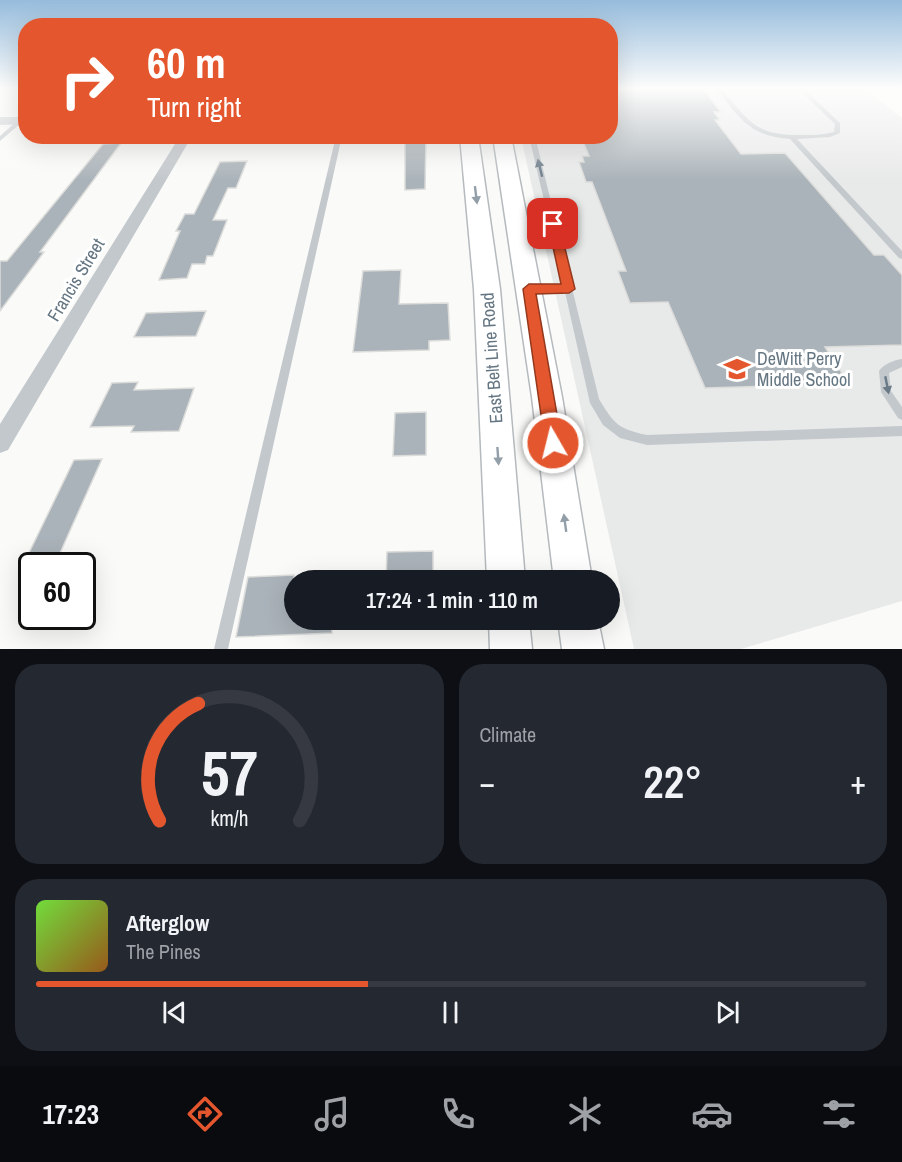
<!DOCTYPE html>
<meta charset="utf-8">
<style>
:root{--surface:#171b24;--page:#242831;--text:#f1f3f6;--muted:#9ea1a6;--line:#363941;--accent:#e4572e}
body{margin:0;font-family:"Archivo Narrow",sans-serif;background:var(--page);color:var(--text);height:100vh;display:flex;flex-direction:column;font-size:22px;white-space:nowrap}
*{box-sizing:border-box;margin:0}
p{font-size:20px;color:var(--muted)}
.icon{flex:none;width:33px;height:33px;fill:none;stroke:currentColor;stroke-width:2;stroke-linecap:round;stroke-linejoin:round}
.map{position:relative;height:649px;overflow:hidden}
.side{display:flex;flex-direction:column;gap:15px;padding:15px;background:#0d0f14;flex:1}
.side>*{flex:none}
.hud{position:absolute;left:18px;top:18px;width:600px;height:126px;border-radius:24px;box-shadow:0 6px 24px #0002;background:#e4572e;color:#fff;overflow:hidden}
.speed{position:absolute;left:18px;top:552px;display:flex;gap:12px;font-size:30px;font-weight:700;text-align:center}
.speed>*{display:grid;place-content:center;width:78px;height:78px;border-radius:50%;background:var(--surface);box-shadow:0 6px 24px #0002;line-height:1}
.speed .limit{border:3px solid #111;border-radius:9px;background:#fff;color:#111}
.pin{position:absolute;display:grid;place-items:center;width:51px;height:51px;color:#fff;margin:-26px;border-radius:12px;box-shadow:0 3px 9px #0006}
.me{position:absolute;width:66px;margin:-33px;rotate:352deg;stroke-linejoin:round;filter:drop-shadow(0 0 4px #0008)}
.turn{display:flex;align-items:center;gap:21px;height:126px;padding:0 30px;font-size:27px}
.turn .icon{width:78px;height:78px;stroke-width:2.5}
.turn b{display:block;font-size:42px;line-height:51px}
.big{font-size:45px;font-weight:600;line-height:1.1}
.side .widget{flex:1;display:flex;flex-direction:column;justify-content:center;gap:9px;min-width:0;padding:0 21px;border-radius:24px;background:var(--page)}
.side .dial{align-items:center;gap:0}
.dial svg{height:156px;overflow:visible;fill:none;stroke:var(--line);stroke-width:7;stroke-linecap:round;text-anchor:middle}
.dial text{fill:var(--text);stroke:none}
.song{display:flex;align-items:center;gap:18px}
.cover{width:72px;height:72px;border-radius:9px;background:linear-gradient(135deg,hsl(100 70% 55%),hsl(30 70% 35%))}
.played{height:6px;border-radius:3px;background:linear-gradient(90deg,var(--accent) 40%,var(--line) 40%)}
.keys{display:flex;justify-content:space-around;direction:ltr}
.heat{display:flex;justify-content:space-between;align-items:center;font-size:33px;direction:ltr}
.side .tiles{flex:1;display:grid;gap:15px;grid-template-columns:1fr 1fr}
.widget:last-child{grid-column:span 2}
.trip{position:absolute;left:284px;top:570px;width:336px;height:60px;border-radius:30px;background:var(--surface);box-shadow:0 6px 24px #0002;font-weight:600;line-height:60px;text-align:center}
.tabs{display:flex;height:96px;justify-content:space-around;align-items:center;background:#090b0e;color:var(--muted)}
.tabs .icon{width:42px;height:42px}
.tabs .on{color:var(--accent)}
.tabs b{font-size:27px;color:var(--text)}
.map>svg:first-child{display:block}
.built{fill:#e8e9e9}
.building{fill:#aab3b9;stroke:#dcdcda;stroke-width:1.5}
.lines{fill:none;stroke-linecap:round;stroke-linejoin:round}
.primary-casing{stroke:#b5babe;stroke-width:3}
.service{fill:#c3c8cc;fill-rule:evenodd}
.minor{fill:#c3c8cc;fill-rule:evenodd}
.primary{fill:#fff;fill-rule:evenodd}
.oneway{fill:#6a7a87}
.oneway2{fill:#939fa8}
.route{fill:#e4572e;stroke:#94391e;stroke-width:1.5}
.labels{text-anchor:middle;stroke-width:6;stroke-linejoin:round;paint-order:stroke}
.street-label{font-size:18px;fill:#657683;stroke:#fff}
.poi-label{font-size:18px;fill:#657683;stroke:#fff;text-anchor:start}
</style>
<div class="map">
<svg width="902" height="649" viewBox="0 0 902 649">
<rect width="100%" height="100%" fill="#fafaf8"/>
<path class="built" d="M 611,89 L 865,89 L 902,118 L 902,601 L 741,649 L 634,649 L 521,137 L 610,136 Z"/>
<path class="building" d="M 610,89 L 703,89 L 721,112 L 714,112 L 720,120 L 715,120 L 741,154 L 785,153 L 874,255 L 884,255 L 902,275 L 902,345 L 825,347 L 849,384 L 705,388 L 668,302 L 630,303 L 618,271 L 626,271 L 592,182 L 586,182 L 579,162 L 584,162 L 582,156 L 589,156 L 581,136 L 610,136 Z
M 405,136 L 426,136 L 425,189 L 405,190 Z
M 121,143 L 40,252 L 44,252 L 0,311 L 0,261 L 7,261 L 103,144 Z
M 247,161 L 236,188 L 228,188 L 213,220 L 227,220 L 213,256 L 207,256 L 205,264 L 192,264 L 187,278 L 159,280 L 180,231 L 176,231 L 185,214 L 194,214 L 220,162 Z
M 401,270 L 399,304 L 448,303 L 450,340 L 429,341 L 429,350 L 353,352 L 363,271 Z
M 206,311 L 196,336 L 134,337 L 146,313 Z
M 138,382 L 134,390 L 194,388 L 179,431 L 131,432 L 134,426 L 90,427 L 112,383 Z
M 426,412 L 426,455 L 393,456 L 395,413 Z
M 102,459 L 60,553 L 28,555 L 74,460 Z
M 433,551 L 433,580 L 386,580 L 387,552 Z
M 294,575 L 294,620 L 331,620 L 332,633 L 236,637 L 248,577 Z"/>
<g class="lines">
<g class="primary-casing">
<path id="primary" d="M 460,136 L 478,136 L 500,289 L 525,580 L 487,580 L 474,289 Z
M 493,136 L 511,136 L 562,397 L 592,580 L 554,580 L 532,397 Z
M 489,620 L 529,620 L 532,649 L 490,649 Z
M 558,620 L 598,620 L 604,649 L 562,649 Z"/>
</g>
<path class="service" d="M 716,89 L 722,89 C 745,116 753,134 792,135 C 806,135 821,136 834,132 L 835,124 L 798,89 L 804,89 L 840,123 L 840,133 L 830,137 L 797,139 L 902,251 L 902,259 L 899,258 L 790,139 C 749,136 740,118 716,89 Z
M 26,113 L 26,119 L 0,141 L 0,136 Z
M 336,136 L 342,136 L 228,649 L 214,649 Z
M 529,136 L 535,136 L 599,399 C 614,424 618,429 647,435 L 902,426 L 902,436 L 647,445 L 620,438 L 603,425 L 590,403 L 565,292 L 529,292 L 525,289 L 529,286 L 564,286 Z
M 902,359 L 902,367 L 889,373 L 891,391 L 902,407 L 902,420 L 898,418 L 881,392 L 879,371 C 884,364 894,360 902,359 Z"/>
<path class="minor" d="M 0,117 L 26,117 L 26,124 L 0,125 Z
M 180,136 L 192,136 L 8,450 L 0,453 L 0,424 Z"/>
<use href="#primary" class="primary"/>
</g>
<defs><path id="oneway-solid" d="M-6-.8H1V-3.2L6.5 0L1 3.2V.8H-6Z" transform="scale(1.5)"/></defs>
<g class="oneway">
<use href="#oneway-solid" transform="translate(540 168) rotate(-104)"/>
<use href="#oneway-solid" transform="translate(887 385) rotate(79)"/>
</g>
<g class="oneway2">
<use href="#oneway-solid" transform="translate(476 195) rotate(83)"/>
<use href="#oneway-solid" transform="translate(498 456) rotate(86)"/>
<use href="#oneway-solid" transform="translate(565 523) rotate(-98)"/>
</g>
<linearGradient id="sky" x2="0" y2="1"><stop stop-color="#96bcdc"/><stop offset="0.49" stop-color="#fdfdfc"/><stop offset="1" stop-color="#fdfdfc" stop-opacity="0"/></linearGradient>
<rect width="902" height="180" fill="url(#sky)"/>
<path class="route" d="M 553,220 L 559,224 L 575,289 L 569,293 L 536,294 L 562,443 L 559,448 L 553,450 L 548,448 L 545,443 L 523,289 L 529,284 L 561,284 L 548,224 Z"/>
<defs>
<g id="school-bare" transform="scale(2.07)"><path d="M0-5L7-2L0 1L-7-2ZM-4 1L0 2.5L4 1V4Q0 6-4 4Z" fill="#e4572e" stroke="#fff" stroke-width="2.5" paint-order="stroke"/></g>
</defs>
<g fill-rule="evenodd">
<use href="#school-bare" x="737" y="369"/>
</g>
<g class="labels">
<g class="street-label">
<text transform="translate(76 280) rotate(-59)" y="6">Francis Street</text>
<text transform="translate(492 358) rotate(-94)" y="6">East Belt Line Road</text>
</g>
<g class="poi-label">
<text x="757" y="365">DeWitt Perry<tspan x="757" dy="21">Middle School</tspan></text>
</g>
</g>
</svg>
<div class="speed"><div class="limit">60</div></div>
<div class="pin" style="left:553px;top:224px;background:#d93025"><svg class="icon" aria-label="arrive" viewBox="0 0 24 24"><path d="M6 21V4h12l-3 4 3 4H6"/></svg></div>
<svg class="me" style="left:553px;top:443px" viewBox="-20 -20 40 40"><circle r="17" fill="#e4572e" stroke="#fff" stroke-width="3"/><path d="M0-11L8 9 0 5-8 9z" fill="#fff"/></svg>
<div class="trip">17:24 · 1 min · 110 m</div>
<div class="hud">
<div class="turn"><svg class="icon" aria-label="right" viewBox="0 0 24 24"><path d="M7 20v-9h11M14 6l5 5-5 5"/></svg><div><b>60 m</b>Turn right</div></div>
</div>
</div>
<section class="side">
<div class="tiles">
<div class="widget dial"><svg viewBox="0 0 100 80">
<path d="M14 69A42 42 0 1 1 86 69"/>
<path d="M14 69A42 42 0 0 1 34 9" stroke="#e4572e"/>
<text x="50" y="56" font-size="32" font-weight="700">57</text>
<text x="50" y="72" font-size="11">km/h</text>
</svg></div>
<div class="widget"><p>Climate</p>
<div class="heat"><a>−</a><b class="big">22°</b><a>+</a></div>
</div>
<div class="widget">
<div class="song"><i class="cover"></i><div><b>Afterglow</b><p>The Pines</p></div></div>
<div class="played"></div>
<div class="keys"><svg class="icon" aria-label="previous" viewBox="0 0 24 24"><path d="M18 5L8 12l10 7zM5 5v14"/></svg><svg class="icon" aria-label="pause" viewBox="0 0 24 24"><path d="M8 5v14M16 5v14"/></svg><svg class="icon" aria-label="next" viewBox="0 0 24 24"><path d="M6 5l10 7-10 7zM19 5v14"/></svg></div>
</div>
</div>
</section>
<nav class="tabs">
<b>17:23</b>
<svg class="icon on" aria-label="directions" viewBox="0 0 24 24"><path d="M12 3l9 9-9 9-9-9zM9 14v-3h6M13 9l2 2-2 2"/></svg>
<svg class="icon" aria-label="music" viewBox="0 0 24 24"><path d="M9 18V5l10-2v13"/><circle cx="6" cy="18" r="3"/><circle cx="16" cy="16" r="3"/></svg>
<svg class="icon" aria-label="phone" viewBox="0 0 24 24"><path d="M5 4h4l2 5-3 2q2 4 5 5l2-3 5 2v4C11 20 4 13 5 4z"/></svg>
<svg class="icon" aria-label="climate" viewBox="0 0 24 24"><path d="M12 3v18M4 7l16 10M4 17L20 7"/></svg>
<svg class="icon" aria-label="car" viewBox="0 0 24 24"><path d="M5 17H2v-5l4-1 3-4h7l3 4 3 1v5h-3M9 17h6M6 11h13"/><circle cx="7" cy="17" r="2"/><circle cx="17" cy="17" r="2"/></svg>
<svg class="icon" aria-label="filters" viewBox="0 0 24 24"><path d="M4 7h16M4 17h16"/><circle cx="9" cy="7" r="2"/><circle cx="15" cy="17" r="2"/></svg>
</nav>
